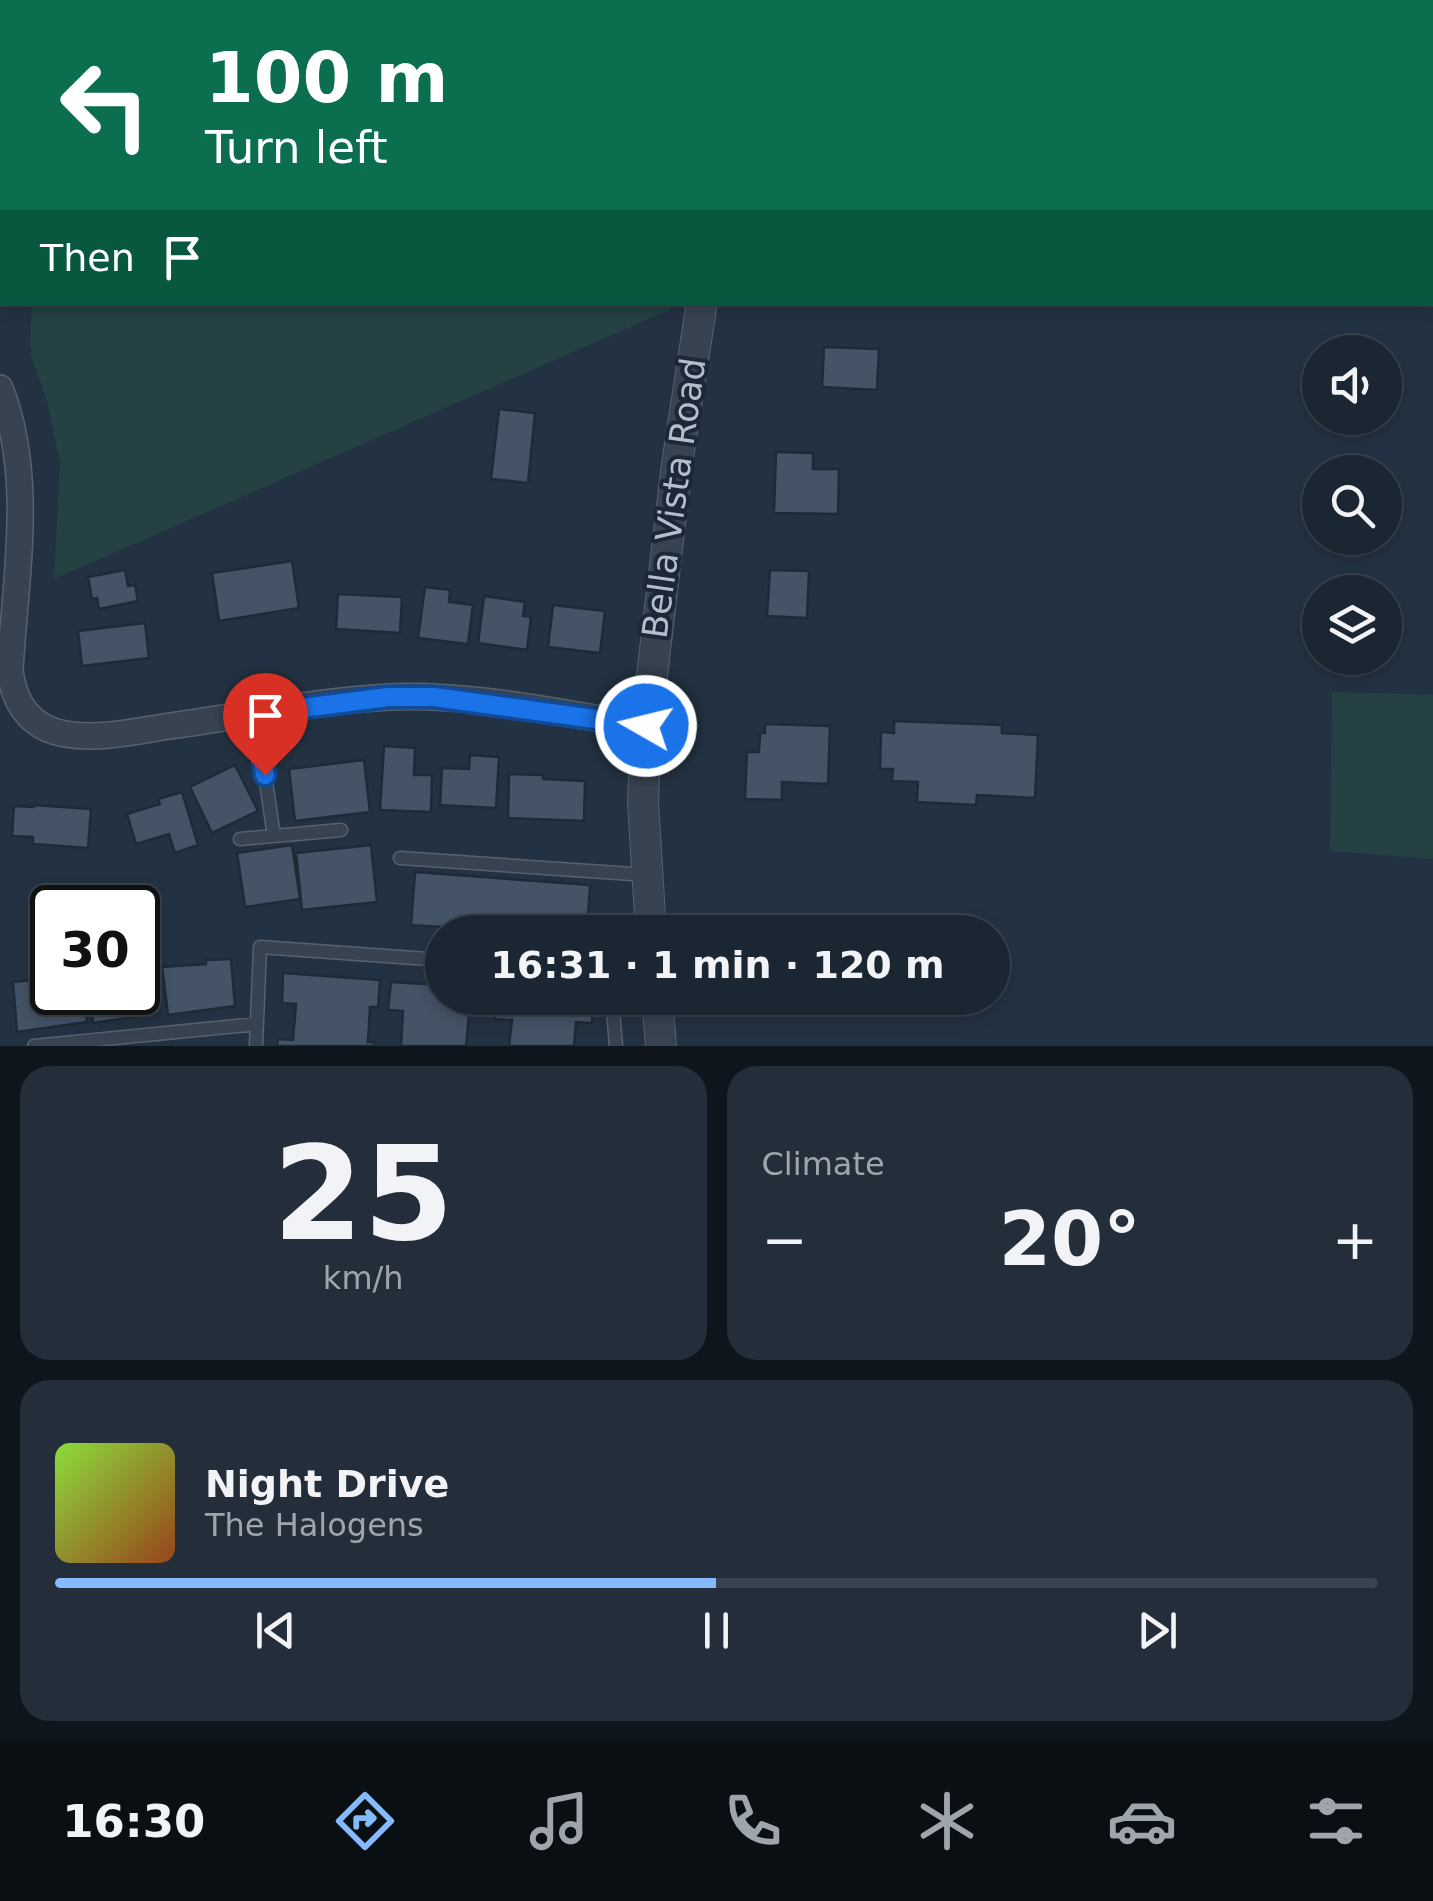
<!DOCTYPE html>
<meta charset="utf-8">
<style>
:root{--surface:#1a2632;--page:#232e3a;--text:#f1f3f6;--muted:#9fa5ac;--line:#38434d;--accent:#86baff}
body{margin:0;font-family:"DejaVu Sans",sans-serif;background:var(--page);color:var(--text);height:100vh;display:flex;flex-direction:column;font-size:38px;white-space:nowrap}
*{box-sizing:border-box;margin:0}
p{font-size:32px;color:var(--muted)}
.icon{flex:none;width:55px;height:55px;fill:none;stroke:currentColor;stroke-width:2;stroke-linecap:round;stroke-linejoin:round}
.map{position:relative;height:1046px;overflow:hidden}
.drawer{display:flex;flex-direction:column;gap:20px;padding:20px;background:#0e151c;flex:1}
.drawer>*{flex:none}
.top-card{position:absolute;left:0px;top:0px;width:1435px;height:305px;box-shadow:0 5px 15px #0003,0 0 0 2px var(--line);background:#0b6e4f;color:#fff;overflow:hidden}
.fabs{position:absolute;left:1302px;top:335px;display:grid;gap:20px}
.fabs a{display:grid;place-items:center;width:100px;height:100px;border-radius:50%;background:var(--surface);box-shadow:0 5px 15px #0003,0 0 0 2px var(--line);font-size:50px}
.speed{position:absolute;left:30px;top:885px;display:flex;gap:20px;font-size:50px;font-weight:700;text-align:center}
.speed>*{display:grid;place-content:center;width:130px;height:130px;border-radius:50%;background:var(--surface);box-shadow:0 5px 15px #0003,0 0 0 2px var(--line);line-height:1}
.speed .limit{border:5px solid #111;border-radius:15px;background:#fff;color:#111}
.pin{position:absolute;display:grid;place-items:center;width:85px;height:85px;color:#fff;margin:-102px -42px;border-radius:50% 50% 50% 0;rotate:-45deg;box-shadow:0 0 10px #0007}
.pin .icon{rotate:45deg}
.me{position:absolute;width:110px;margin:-55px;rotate:278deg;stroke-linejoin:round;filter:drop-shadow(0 0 8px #0008)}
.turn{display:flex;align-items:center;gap:35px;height:210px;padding:0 40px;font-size:45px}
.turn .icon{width:130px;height:130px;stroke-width:2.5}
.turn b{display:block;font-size:70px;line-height:85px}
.then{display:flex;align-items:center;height:95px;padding:0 40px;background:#0003;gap:20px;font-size:38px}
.big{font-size:75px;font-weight:700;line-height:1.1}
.drawer .card{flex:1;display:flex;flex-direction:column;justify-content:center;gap:15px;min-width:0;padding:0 35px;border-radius:30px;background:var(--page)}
.drawer .dial{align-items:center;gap:0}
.dial b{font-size:130px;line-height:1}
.song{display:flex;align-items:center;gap:30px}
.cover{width:120px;height:120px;border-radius:15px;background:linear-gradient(135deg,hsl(90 70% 55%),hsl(20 70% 35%))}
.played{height:10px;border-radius:5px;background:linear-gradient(90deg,var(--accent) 50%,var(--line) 50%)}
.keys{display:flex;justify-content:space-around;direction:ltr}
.heat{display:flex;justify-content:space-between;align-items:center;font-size:55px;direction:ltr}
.drawer .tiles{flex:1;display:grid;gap:20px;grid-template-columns:1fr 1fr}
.card:last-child{grid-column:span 2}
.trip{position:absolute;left:425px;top:915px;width:585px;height:100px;border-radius:50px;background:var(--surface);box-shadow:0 5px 15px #0003,0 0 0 2px var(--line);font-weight:700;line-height:100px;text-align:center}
.menu{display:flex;height:160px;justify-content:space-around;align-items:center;background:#0a0f14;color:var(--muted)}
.menu .icon{width:70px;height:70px}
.menu .on{color:var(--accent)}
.menu b{font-size:45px;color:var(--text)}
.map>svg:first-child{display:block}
.green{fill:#254143}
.building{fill:#445466;stroke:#1e2a38;stroke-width:2.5}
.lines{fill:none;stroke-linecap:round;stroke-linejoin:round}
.service-casing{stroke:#55616f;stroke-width:15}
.minor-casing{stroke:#55616f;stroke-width:28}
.tertiary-casing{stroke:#55616f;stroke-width:32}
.service{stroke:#384351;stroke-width:12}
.minor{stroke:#384351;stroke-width:25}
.tertiary{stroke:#384351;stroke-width:30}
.route-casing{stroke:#114b97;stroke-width:25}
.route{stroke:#1a73e8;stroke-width:18}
.labels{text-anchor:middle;stroke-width:8;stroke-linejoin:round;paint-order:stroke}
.street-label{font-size:35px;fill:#b4becc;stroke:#1c2837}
</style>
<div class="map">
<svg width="1433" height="1046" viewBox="0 0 1433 1046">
<rect width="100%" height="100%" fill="#233242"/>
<path class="green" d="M 54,0 L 735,0 L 53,2 Z
M 32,303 L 32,302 L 671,303 L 669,310 L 54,579 L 60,463 L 47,401 L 32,358 L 30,343 Z
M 1332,692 L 1433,695 L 1433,859 L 1330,851 Z"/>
<path class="building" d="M 0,94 L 2,94 L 2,199 L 0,199 Z
M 824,347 L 879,349 L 877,390 L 822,387 Z
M 499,409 L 535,413 L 528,483 L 491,479 Z
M 776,452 L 813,453 L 813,469 L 839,469 L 838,514 L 774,513 Z
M 292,561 L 299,608 L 219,621 L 212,573 Z
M 125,570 L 128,586 L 135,585 L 138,601 L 99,609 L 97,598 L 92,599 L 88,577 Z
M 770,570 L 809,571 L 807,618 L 767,616 Z
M 425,587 L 450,590 L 449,602 L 473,605 L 468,644 L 418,638 Z
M 338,594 L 402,597 L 400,633 L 336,629 Z
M 484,596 L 525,602 L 523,616 L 531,617 L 527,650 L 478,643 Z
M 553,605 L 605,611 L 600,653 L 548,647 Z
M 145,623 L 149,658 L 82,666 L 78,631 Z
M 894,721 L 1002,725 L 1002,733 L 1038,735 L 1035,798 L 977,795 L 976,805 L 917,802 L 918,782 L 892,781 L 893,769 L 880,769 L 881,732 L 894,733 Z
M 765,724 L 830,726 L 828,784 L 782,782 L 782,800 L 745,799 L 747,752 L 759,752 L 760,733 L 765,733 Z
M 384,746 L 415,748 L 414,775 L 432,775 L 431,812 L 380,810 Z
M 470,755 L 499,757 L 496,808 L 440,805 L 442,768 L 469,769 Z
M 364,760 L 370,812 L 295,821 L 289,769 Z
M 235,765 L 258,811 L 212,833 L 190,787 Z
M 509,774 L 543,775 L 543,779 L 585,781 L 584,821 L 508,818 Z
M 182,792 L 198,845 L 175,853 L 169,834 L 136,844 L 127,814 L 160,804 L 158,799 Z
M 34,805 L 91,809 L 88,848 L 33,844 L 33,837 L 12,836 L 14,806 L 34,807 Z
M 292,845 L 300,899 L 245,907 L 237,853 Z
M 371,845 L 377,902 L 302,910 L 296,853 Z
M 415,872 L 590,885 L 587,932 L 522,932 L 411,925 Z
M 231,959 L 235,1006 L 168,1015 L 162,967 L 206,964 L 206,960 Z
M 156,966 L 160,1013 L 93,1023 L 90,992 L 138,992 L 138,967 Z
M 283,973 L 380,980 L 378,1007 L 370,1007 L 368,1042 L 374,1042 L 374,1046 L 277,1046 L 278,1039 L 293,1040 L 296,1004 L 282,1003 Z
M 52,975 L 52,992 L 84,992 L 87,1022 L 17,1032 L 13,982 L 52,978 Z
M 391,982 L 442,985 L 442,998 L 485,998 L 484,1015 L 469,1014 L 466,1046 L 401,1046 L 403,1011 L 388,1010 Z
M 496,998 L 593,998 L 592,1023 L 576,1022 L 574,1046 L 509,1046 L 512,1020 L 495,1019 Z"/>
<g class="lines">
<g class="service-casing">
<path id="service" d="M 256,715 L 274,836
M 240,839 L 341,830
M 400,858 L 647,875
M 612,998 L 616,1046
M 34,1046 L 257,1024
M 256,1046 L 260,947 L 442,960"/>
</g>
<g class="minor-casing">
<path id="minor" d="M 0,388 C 35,477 15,579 10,671 C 14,703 30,728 65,734 C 99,740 136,731 170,726 C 243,716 316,701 389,697 C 474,693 562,714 646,726"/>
</g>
<g class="tertiary-casing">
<path id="tertiary" d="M 761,2 L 761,0
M 651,932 L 643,802 L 646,726 L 677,464 L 702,302
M 657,998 L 661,1046"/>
</g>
<use href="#service" class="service"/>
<use href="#minor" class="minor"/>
<use href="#tertiary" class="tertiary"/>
</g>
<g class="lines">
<g class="route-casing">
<path id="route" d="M 265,775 L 256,714 L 388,697 L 434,697 L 646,726"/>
</g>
<use href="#route" class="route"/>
</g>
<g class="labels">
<g class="street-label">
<text transform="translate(674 498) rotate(-82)" y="12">Bella Vista Road</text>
</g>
</g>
</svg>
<div class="fabs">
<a><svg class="icon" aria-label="sound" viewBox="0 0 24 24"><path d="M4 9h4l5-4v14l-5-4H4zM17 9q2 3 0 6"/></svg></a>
<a><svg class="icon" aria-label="search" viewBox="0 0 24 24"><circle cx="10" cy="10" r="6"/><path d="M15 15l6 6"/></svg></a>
<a><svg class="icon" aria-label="layers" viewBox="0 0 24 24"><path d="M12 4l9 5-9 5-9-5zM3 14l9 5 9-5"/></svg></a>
</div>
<div class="speed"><div class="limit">30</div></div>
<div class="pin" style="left:265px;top:775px;background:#d93025"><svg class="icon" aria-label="arrive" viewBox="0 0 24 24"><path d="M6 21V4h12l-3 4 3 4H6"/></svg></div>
<svg class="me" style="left:646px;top:726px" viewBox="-20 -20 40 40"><circle r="17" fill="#1a73e8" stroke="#fff" stroke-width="3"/><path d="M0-11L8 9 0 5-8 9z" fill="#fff"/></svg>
<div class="trip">16:31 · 1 min · 120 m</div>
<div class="top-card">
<div class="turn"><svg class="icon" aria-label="left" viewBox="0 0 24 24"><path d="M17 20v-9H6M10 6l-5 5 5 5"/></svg><div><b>100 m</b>Turn left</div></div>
<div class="then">Then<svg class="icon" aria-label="arrive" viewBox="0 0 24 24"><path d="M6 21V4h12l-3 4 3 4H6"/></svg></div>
</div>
</div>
<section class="drawer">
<div class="tiles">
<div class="card dial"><b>25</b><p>km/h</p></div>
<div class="card"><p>Climate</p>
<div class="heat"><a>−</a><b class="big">20°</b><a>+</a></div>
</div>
<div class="card">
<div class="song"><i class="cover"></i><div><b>Night Drive</b><p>The Halogens</p></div></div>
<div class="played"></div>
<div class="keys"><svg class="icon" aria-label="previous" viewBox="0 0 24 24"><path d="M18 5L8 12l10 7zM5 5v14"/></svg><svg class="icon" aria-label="pause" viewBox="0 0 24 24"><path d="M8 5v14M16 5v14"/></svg><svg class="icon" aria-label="next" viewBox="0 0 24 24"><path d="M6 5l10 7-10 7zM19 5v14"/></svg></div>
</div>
</div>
</section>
<nav class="menu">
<b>16:30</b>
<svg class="icon on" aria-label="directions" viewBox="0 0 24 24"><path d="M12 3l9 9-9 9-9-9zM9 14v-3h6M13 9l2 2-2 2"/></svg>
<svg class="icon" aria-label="music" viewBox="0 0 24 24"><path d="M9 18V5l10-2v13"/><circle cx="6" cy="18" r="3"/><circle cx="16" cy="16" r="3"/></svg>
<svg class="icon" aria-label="phone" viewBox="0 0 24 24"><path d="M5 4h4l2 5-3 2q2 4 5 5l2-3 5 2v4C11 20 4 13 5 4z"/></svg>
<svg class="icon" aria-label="climate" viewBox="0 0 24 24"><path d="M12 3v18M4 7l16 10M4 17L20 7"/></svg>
<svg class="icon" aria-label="car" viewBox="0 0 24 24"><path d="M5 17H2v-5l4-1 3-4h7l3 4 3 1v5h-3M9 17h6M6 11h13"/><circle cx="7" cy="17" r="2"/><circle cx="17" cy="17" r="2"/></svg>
<svg class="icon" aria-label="filters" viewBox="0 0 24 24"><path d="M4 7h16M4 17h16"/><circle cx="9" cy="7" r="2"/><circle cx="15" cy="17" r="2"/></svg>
</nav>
